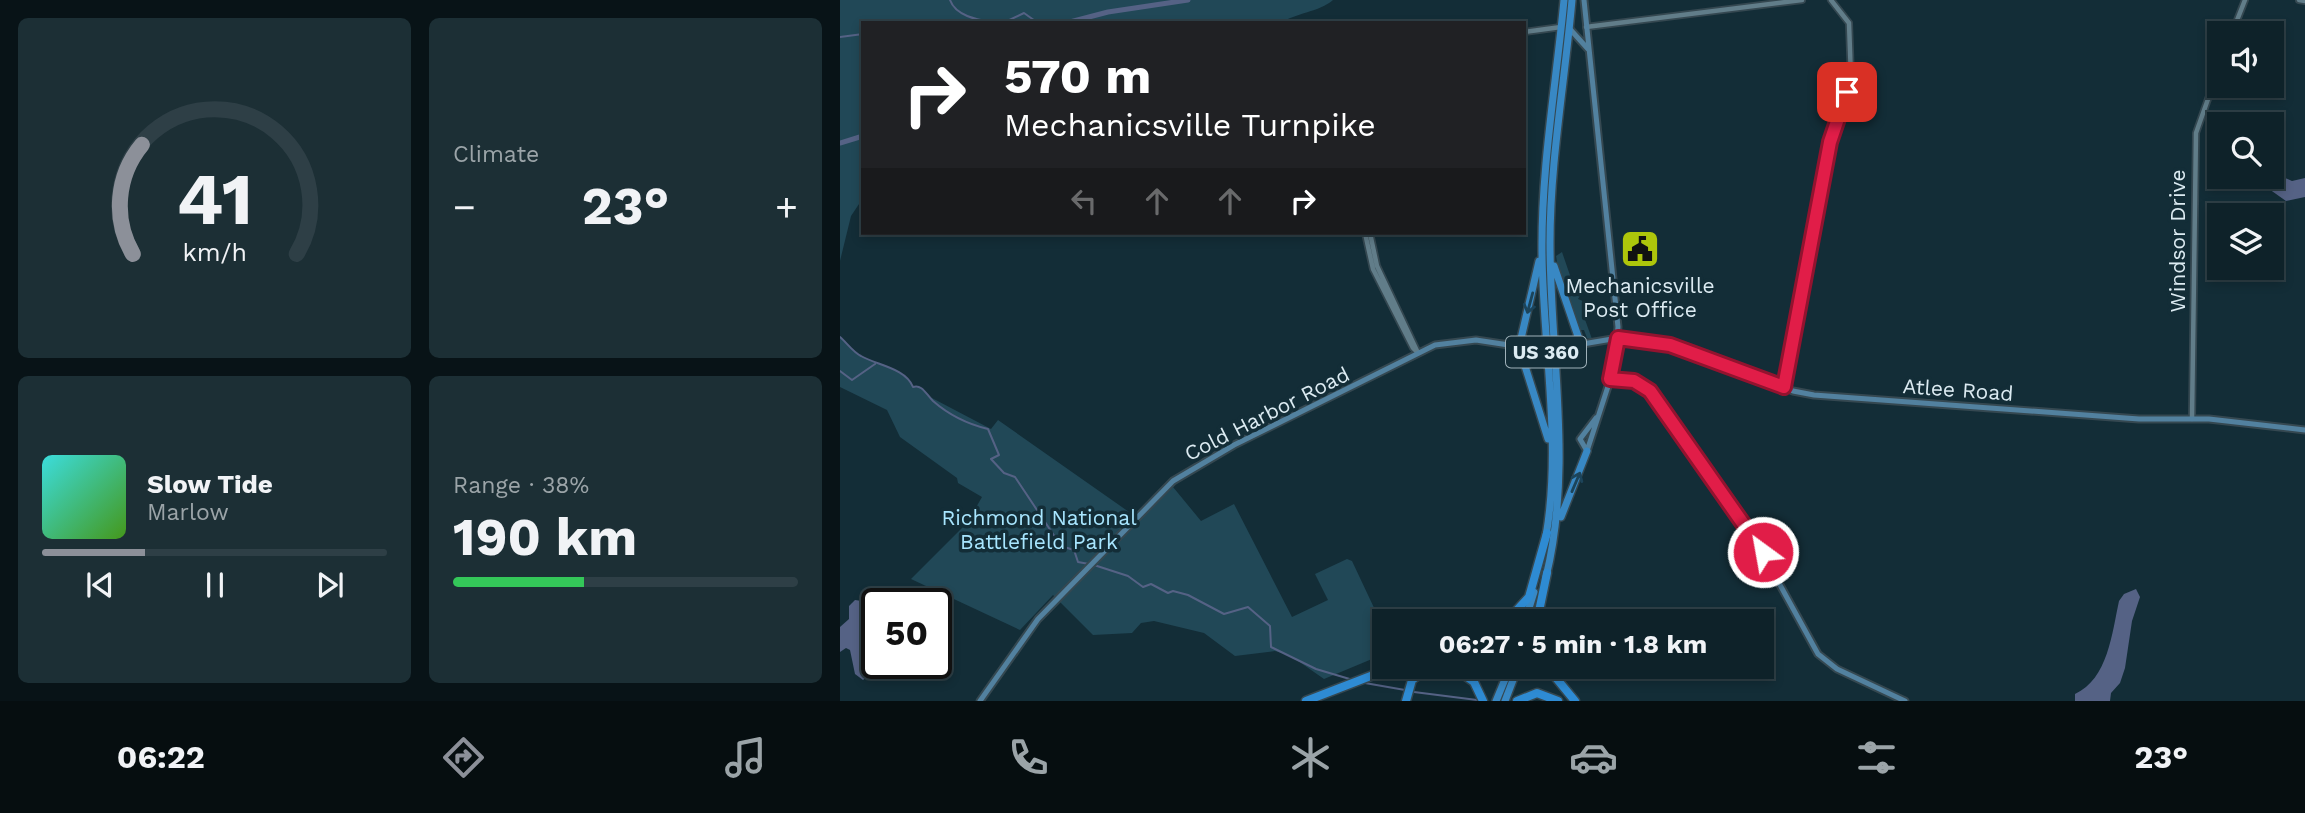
<!DOCTYPE html>
<meta charset="utf-8">
<style>
:root{--surface:#0e2229;--page:#1c2f35;--text:#f1f3f6;--muted:#9ba4a8;--line:#2e3f46;--accent:#8c9099}
body{margin:0;font-family:"Work Sans",sans-serif;background:var(--page);color:var(--text);height:100vh;display:flex;flex-direction:column;font-size:26px;white-space:nowrap}
*{box-sizing:border-box;margin:0}
p{font-size:23px;color:var(--muted)}
.icon{flex:none;width:38px;height:38px;fill:none;stroke:currentColor;stroke-width:2;stroke-linecap:round;stroke-linejoin:round}
.map{position:relative;flex:1;overflow:hidden}
.drawer{display:flex;flex-direction:column;gap:18px;padding:18px;background:#081317;width:840px}
.drawer>*{flex:none}
.guide{position:absolute;left:21px;top:21px;width:665px;height:214px;border-radius:0px;box-shadow:0 4px 10px #0003,0 0 0 2px var(--line);background:#202124;color:#fff;overflow:hidden}
.tools{position:absolute;left:1367px;top:21px;display:grid;gap:14px}
.tools a{display:grid;place-items:center;width:77px;height:77px;border-radius:0px;background:var(--surface);box-shadow:0 4px 10px #0003,0 0 0 2px var(--line);font-size:35px}
.speed{position:absolute;left:21px;top:588px;display:flex;gap:14px;font-size:35px;font-weight:700;text-align:center}
.speed>*{display:grid;place-content:center;width:91px;height:91px;border-radius:50%;background:var(--surface);box-shadow:0 4px 10px #0003,0 0 0 2px var(--line);line-height:1}
.speed .limit{border:4px solid #111;border-radius:10px;background:#fff;color:#111}
.pin{position:absolute;display:grid;place-items:center;width:60px;height:60px;color:#fff;margin:-30px;border-radius:14px;box-shadow:0 4px 10px #0006}
.me{position:absolute;width:77px;margin:-38px;rotate:328deg;stroke-linejoin:round;filter:drop-shadow(0 0 5px #0008)}
.turn{display:flex;align-items:center;gap:24px;height:147px;padding:0 28px;font-size:32px}
.turn .icon{width:91px;height:91px;stroke-width:2.5}
.turn b{display:block;font-size:49px;line-height:60px}
.lanes{display:flex;align-items:center;height:66px;padding:0 28px;background:#0003;justify-content:center;gap:35px;direction:ltr}
.lanes .off{opacity:.35}
.big{font-size:52px;font-weight:700;line-height:1.1}
.drawer .card{flex:1;display:flex;flex-direction:column;justify-content:center;gap:10px;min-width:0;padding:0 24px;border-radius:10px;background:var(--page)}
.drawer .dial{align-items:center;gap:0}
.dial svg{height:182px;overflow:visible;fill:none;stroke:var(--line);stroke-width:7;stroke-linecap:round;text-anchor:middle}
.dial text{fill:var(--text);stroke:none}
.song{display:flex;align-items:center;gap:21px}
.cover{width:84px;height:84px;border-radius:10px;background:linear-gradient(135deg,hsl(180 70% 55%),hsl(100 70% 35%))}
.played{height:7px;border-radius:4px;background:linear-gradient(90deg,var(--accent) 30%,var(--line) 30%)}
.keys{display:flex;justify-content:space-around;direction:ltr}
.heat{display:flex;justify-content:space-between;align-items:center;font-size:38px;direction:ltr}
.charge{height:10px;border-radius:5px;background:linear-gradient(90deg,#34c759 38%,var(--line) 0)}
.drawer .tiles{flex:1;display:grid;gap:18px;grid-template-columns:repeat(2,1fr)}
.trip{position:absolute;left:532px;top:609px;width:402px;height:70px;border-radius:0px;background:var(--surface);box-shadow:0 4px 10px #0003,0 0 0 2px var(--line);font-weight:700;line-height:70px;text-align:center}
.tab-bar{display:flex;height:112px;justify-content:space-around;align-items:center;background:#060e10;color:var(--muted)}
.tab-bar .icon{width:49px;height:49px}
.tab-bar .on{color:var(--accent)}
.tab-bar b{font-size:32px;color:var(--text)}
main{display:flex;flex:1;min-height:0}
.map>svg:first-child{display:block}
.green{fill:#214857}
.water{fill:#556285}
.lines{fill:none;stroke-linecap:round;stroke-linejoin:round}
.stream{stroke:#556285;stroke-width:2}
.river{stroke:#556285;stroke-width:5}
.tertiary-casing{stroke:#354851;stroke-width:8}
.secondary-casing{stroke:#354851;stroke-width:9}
.trunk-casing{stroke:#354851;stroke-width:10}
.motorway-casing{stroke:#354851;stroke-width:11}
.tertiary{stroke:#617d89;stroke-width:4.5}
.secondary{stroke:#52819f;stroke-width:5}
.trunk{stroke:#3888c4;stroke-width:7}
.motorway{stroke:#2e8bd3;stroke-width:8}
.secondary-bridge-casing{stroke:#354851;stroke-width:9;stroke-linecap:butt}
.secondary-bridge{stroke:#52819f;stroke-width:5}
.oneway{stroke:#1c445a}
.route-casing{stroke:#92132f;stroke-width:18}
.route{stroke:#e11d48;stroke-width:12}
.labels{text-anchor:middle;stroke-width:7;stroke-linejoin:round;paint-order:stroke}
.shield{fill:#132d37;stroke:#a0b2ba;stroke-width:2}
.shield-label{font-size:19px;font-weight:bold;fill:#dcebf2}
.street-label{font-size:21px;fill:#dcebf2;stroke:#132d37}
.poi-label{font-size:21px;fill:#dcebf2;stroke:#132d37}
.park-label{font-size:21px;fill:#a8e6ff;stroke:#132d37}
</style>
<main>
<section class="drawer">
<div class="tiles">
<div class="card dial"><svg viewBox="0 0 100 80">
<path d="M14 69A42 42 0 1 1 86 69"/>
<path d="M14 69A42 42 0 0 1 18 21" stroke="#8c9099"/>
<text x="50" y="56" font-size="32" font-weight="700">41</text>
<text x="50" y="72" font-size="11">km/h</text>
</svg></div>
<div class="card"><p>Climate</p>
<div class="heat"><a>−</a><b class="big">23°</b><a>+</a></div>
</div>
<div class="card">
<div class="song"><i class="cover"></i><div><b>Slow Tide</b><p>Marlow</p></div></div>
<div class="played"></div>
<div class="keys"><svg class="icon" aria-label="previous" viewBox="0 0 24 24"><path d="M18 5L8 12l10 7zM5 5v14"/></svg><svg class="icon" aria-label="pause" viewBox="0 0 24 24"><path d="M8 5v14M16 5v14"/></svg><svg class="icon" aria-label="next" viewBox="0 0 24 24"><path d="M6 5l10 7-10 7zM19 5v14"/></svg></div>
</div>
<div class="card"><p>Range · 38%</p><b class="big">190 km</b><div class="charge"></div></div>
</div>
</section>
<div class="map">
<svg width="1465" height="701" viewBox="0 0 1465 701">
<rect width="100%" height="100%" fill="#132d37"/>
<path class="green" d="M 0,0 L 493,0 C 479,12 456,13 440,23 L 23,23 L 23,198 L 11,216 L 0,261 Z
M 722,252 L 733,284 L 745,287 L 738,299 L 756,307 L 754,311 L 743,314 L 752,339 L 747,338 L 744,330 L 738,330 L 719,274 L 716,256 Z
M 0,337 C 7,342 13,352 21,356 C 36,364 65,369 73,387 L 82,388 L 90,397 L 151,429 L 158,420 L 299,519 L 333,487 L 361,521 L 394,504 L 452,617 L 488,600 L 475,574 L 507,559 L 512,561 L 544,629 L 544,654 L 484,679 L 451,656 L 435,651 L 395,656 L 364,633 L 314,621 L 301,623 L 292,633 L 253,635 L 213,595 L 180,630 L 71,579 L 127,523 L 142,497 L 118,483 L 117,478 L 60,437 L 47,410 L 0,387 Z"/>
<path class="water" d="M 1432,172 L 1452,181 L 1465,178 L 1465,197 L 1446,201 L 1412,177 L 1432,177 Z
M 1296,589 L 1300,597 L 1292,621 L 1285,668 L 1280,683 L 1271,693 L 1270,701 L 1235,701 L 1235,694 C 1268,679 1272,633 1279,601 L 1284,594 Z
M 15,600 C 40,601 40,650 38,665 C 36,674 28,676 23,680 L 15,674 L 10,650 L 6,648 L 0,652 L 0,627 L 9,619 L 9,606 Z"/>
<g class="lines">
<path class="stream" d="M 110,0 C 116,17 140,20 156,23
M 163,23 L 184,13 L 198,23
M 0,37 L 23,34
M 0,337 C 7,343 13,352 21,356 C 36,365 66,368 73,387 C 82,384 86,394 93,401 C 109,415 127,424 148,429 L 159,455 L 151,459 L 164,473 L 175,477 L 221,546 L 234,550 L 238,562 L 249,564
M 0,371 L 12,380 L 35,364
M 254,565 L 288,576 L 303,587 L 311,584 L 328,593 L 333,591 L 348,595 L 384,614 L 408,607 L 430,626 L 431,647 L 476,669 L 513,680
M 525,683 L 565,690
M 574,692 L 637,700"/>
<path class="river" d="M 226,23 L 268,12 L 348,0
M 0,143 L 23,136"/>
<g class="tertiary-casing">
<path id="tertiary" d="M 1459,0 L 1465,1
M 746,27 L 962,0
M 684,32 L 721,27
M 1392,33 L 1405,0
M 525,233 L 533,269 L 573,348 L 578,353
M 530,233 L 537,266 L 578,353
M 944,387 L 990,142 L 1011,78 L 1009,23 L 991,0
M 1352,419 L 1356,133 L 1379,68"/>
</g>
<g class="secondary-casing">
<path id="secondary" d="M 744,0 L 778,327 L 773,371 L 747,451
M 729,28 L 748,49
M 725,347 L 778,338 L 824,344 L 953,391 L 974,395 L 1299,419 L 1369,419 L 1465,430
M 770,379 L 797,382 L 814,397 L 863,470 L 912,534 L 978,654 L 997,669 L 1065,701
M 747,451 L 740,439 L 756,418
M 140,701 L 198,619 L 333,481 L 394,445 L 595,345 L 636,340 L 695,349"/>
</g>
<g class="trunk-casing">
<path id="trunk" d="M 699,261 L 679,347 L 708,439
M 714,266 L 741,345
M 721,517 L 747,451
M 706,536 C 722,443 703,347 702,254 C 701,168 716,85 724,0
M 706,577 C 733,467 710,354 710,243 C 710,161 725,81 732,0
M 685,621 L 694,592
M 656,701 L 670,667
M 665,701 L 678,667"/>
</g>
<g class="motorway-casing">
<path id="motorway" d="M 667,621 L 689,597 L 707,533
M 697,621 L 707,573
M 613,667 L 634,682 L 643,701
M 707,667 L 735,701
M 466,701 L 554,667
M 566,701 L 572,680 L 589,667
M 677,701 L 697,693 L 718,701"/>
</g>
<use href="#tertiary" class="tertiary"/>
<use href="#secondary" class="secondary"/>
<use href="#trunk" class="trunk"/>
<use href="#motorway" class="motorway"/>
<g class="secondary-bridge-casing">
<path id="secondary-bridge" d="M 695,349 L 725,347"/>
</g>
<use href="#secondary-bridge" class="secondary-bridge"/>
</g>
<defs><path id="oneway-shaft" d="M-6 0H5M1.5-3L5.5 0L1.5 3" fill="none" stroke-width="1.6" stroke-linecap="round" stroke-linejoin="round" transform="scale(1.75)"/></defs>
<g class="oneway">
<use href="#oneway-shaft" transform="translate(690 303) rotate(105)"/>
<use href="#oneway-shaft" transform="translate(736 482) rotate(-67)"/>
</g>
<g class="lines">
<g class="route-casing">
<path id="route" d="M 923,552 L 810,391 L 794,381 L 770,379 L 778,338 L 830,345 L 944,387 L 990,142 L 1007,92"/>
</g>
<use href="#route" class="route"/>
</g>
<defs>
<g id="civic-square" transform="scale(2.0125)"><rect x="-9" y="-9" width="18" height="18" rx="4" fill="#aec60b" stroke="#132d37"/><path d="M-.6-6.5H3V-4.5H.6V-3L4-1V1h2V6H-6V1h2V-1L-.6-3ZM-1.2 2.5V6h2.4V2.5Z" fill="#111"/></g>
</defs>
<g fill-rule="evenodd">
<use href="#civic-square" x="800" y="249"/>
</g>
<g class="labels">
<rect class="shield" x="666" y="336.5" width="80" height="31" rx="5"/>
<g class="shield-label">
<text x="706" y="359">US 360</text>
</g>
<g class="street-label">
<text transform="translate(1338 241) rotate(-90)" y="7">Windsor Drive</text>
<text transform="translate(1118 390) rotate(4)" y="7">Atlee Road</text>
<text transform="translate(427 414) rotate(-27)" y="7">Cold Harbor Road</text>
</g>
<g class="poi-label">
<text x="800" y="293">Mechanicsville<tspan x="800" dy="24">Post Office</tspan></text>
</g>
<g class="park-label">
<text x="199" y="525">Richmond National<tspan x="199" dy="24">Battlefield Park</tspan></text>
</g>
</g>
</svg>
<div class="tools">
<a><svg class="icon" aria-label="sound" viewBox="0 0 24 24"><path d="M4 9h4l5-4v14l-5-4H4zM17 9q2 3 0 6"/></svg></a>
<a><svg class="icon" aria-label="search" viewBox="0 0 24 24"><circle cx="10" cy="10" r="6"/><path d="M15 15l6 6"/></svg></a>
<a><svg class="icon" aria-label="layers" viewBox="0 0 24 24"><path d="M12 4l9 5-9 5-9-5zM3 14l9 5 9-5"/></svg></a>
</div>
<div class="speed"><div class="limit">50</div></div>
<div class="pin" style="left:1007px;top:92px;background:#d93025"><svg class="icon" aria-label="arrive" viewBox="0 0 24 24"><path d="M6 21V4h12l-3 4 3 4H6"/></svg></div>
<svg class="me" style="left:923px;top:552px" viewBox="-20 -20 40 40"><circle r="17" fill="#e11d48" stroke="#fff" stroke-width="3"/><path d="M0-11L8 9 0 5-8 9z" fill="#fff"/></svg>
<div class="trip">06:27 · 5 min · 1.8 km</div>
<div class="guide">
<div class="turn"><svg class="icon" aria-label="right" viewBox="0 0 24 24"><path d="M7 20v-9h11M14 6l5 5-5 5"/></svg><div><b>570 m</b>Mechanicsville Turnpike</div></div>
<div class="lanes"><svg class="icon off" aria-label="left" viewBox="0 0 24 24"><path d="M17 20v-9H6M10 6l-5 5 5 5"/></svg><svg class="icon off" aria-label="ahead" viewBox="0 0 24 24"><path d="M12 20V5M6 11l6-6 6 6"/></svg><svg class="icon off" aria-label="ahead" viewBox="0 0 24 24"><path d="M12 20V5M6 11l6-6 6 6"/></svg><svg class="icon" aria-label="right" viewBox="0 0 24 24"><path d="M7 20v-9h11M14 6l5 5-5 5"/></svg></div>
</div>
</div>
</main>
<nav class="tab-bar">
<b>06:22</b>
<svg class="icon on" aria-label="directions" viewBox="0 0 24 24"><path d="M12 3l9 9-9 9-9-9zM9 14v-3h6M13 9l2 2-2 2"/></svg>
<svg class="icon" aria-label="music" viewBox="0 0 24 24"><path d="M9 18V5l10-2v13"/><circle cx="6" cy="18" r="3"/><circle cx="16" cy="16" r="3"/></svg>
<svg class="icon" aria-label="phone" viewBox="0 0 24 24"><path d="M5 4h4l2 5-3 2q2 4 5 5l2-3 5 2v4C11 20 4 13 5 4z"/></svg>
<svg class="icon" aria-label="climate" viewBox="0 0 24 24"><path d="M12 3v18M4 7l16 10M4 17L20 7"/></svg>
<svg class="icon" aria-label="car" viewBox="0 0 24 24"><path d="M5 17H2v-5l4-1 3-4h7l3 4 3 1v5h-3M9 17h6M6 11h13"/><circle cx="7" cy="17" r="2"/><circle cx="17" cy="17" r="2"/></svg>
<svg class="icon" aria-label="filters" viewBox="0 0 24 24"><path d="M4 7h16M4 17h16"/><circle cx="9" cy="7" r="2"/><circle cx="15" cy="17" r="2"/></svg>
<b>23°</b>
</nav>
